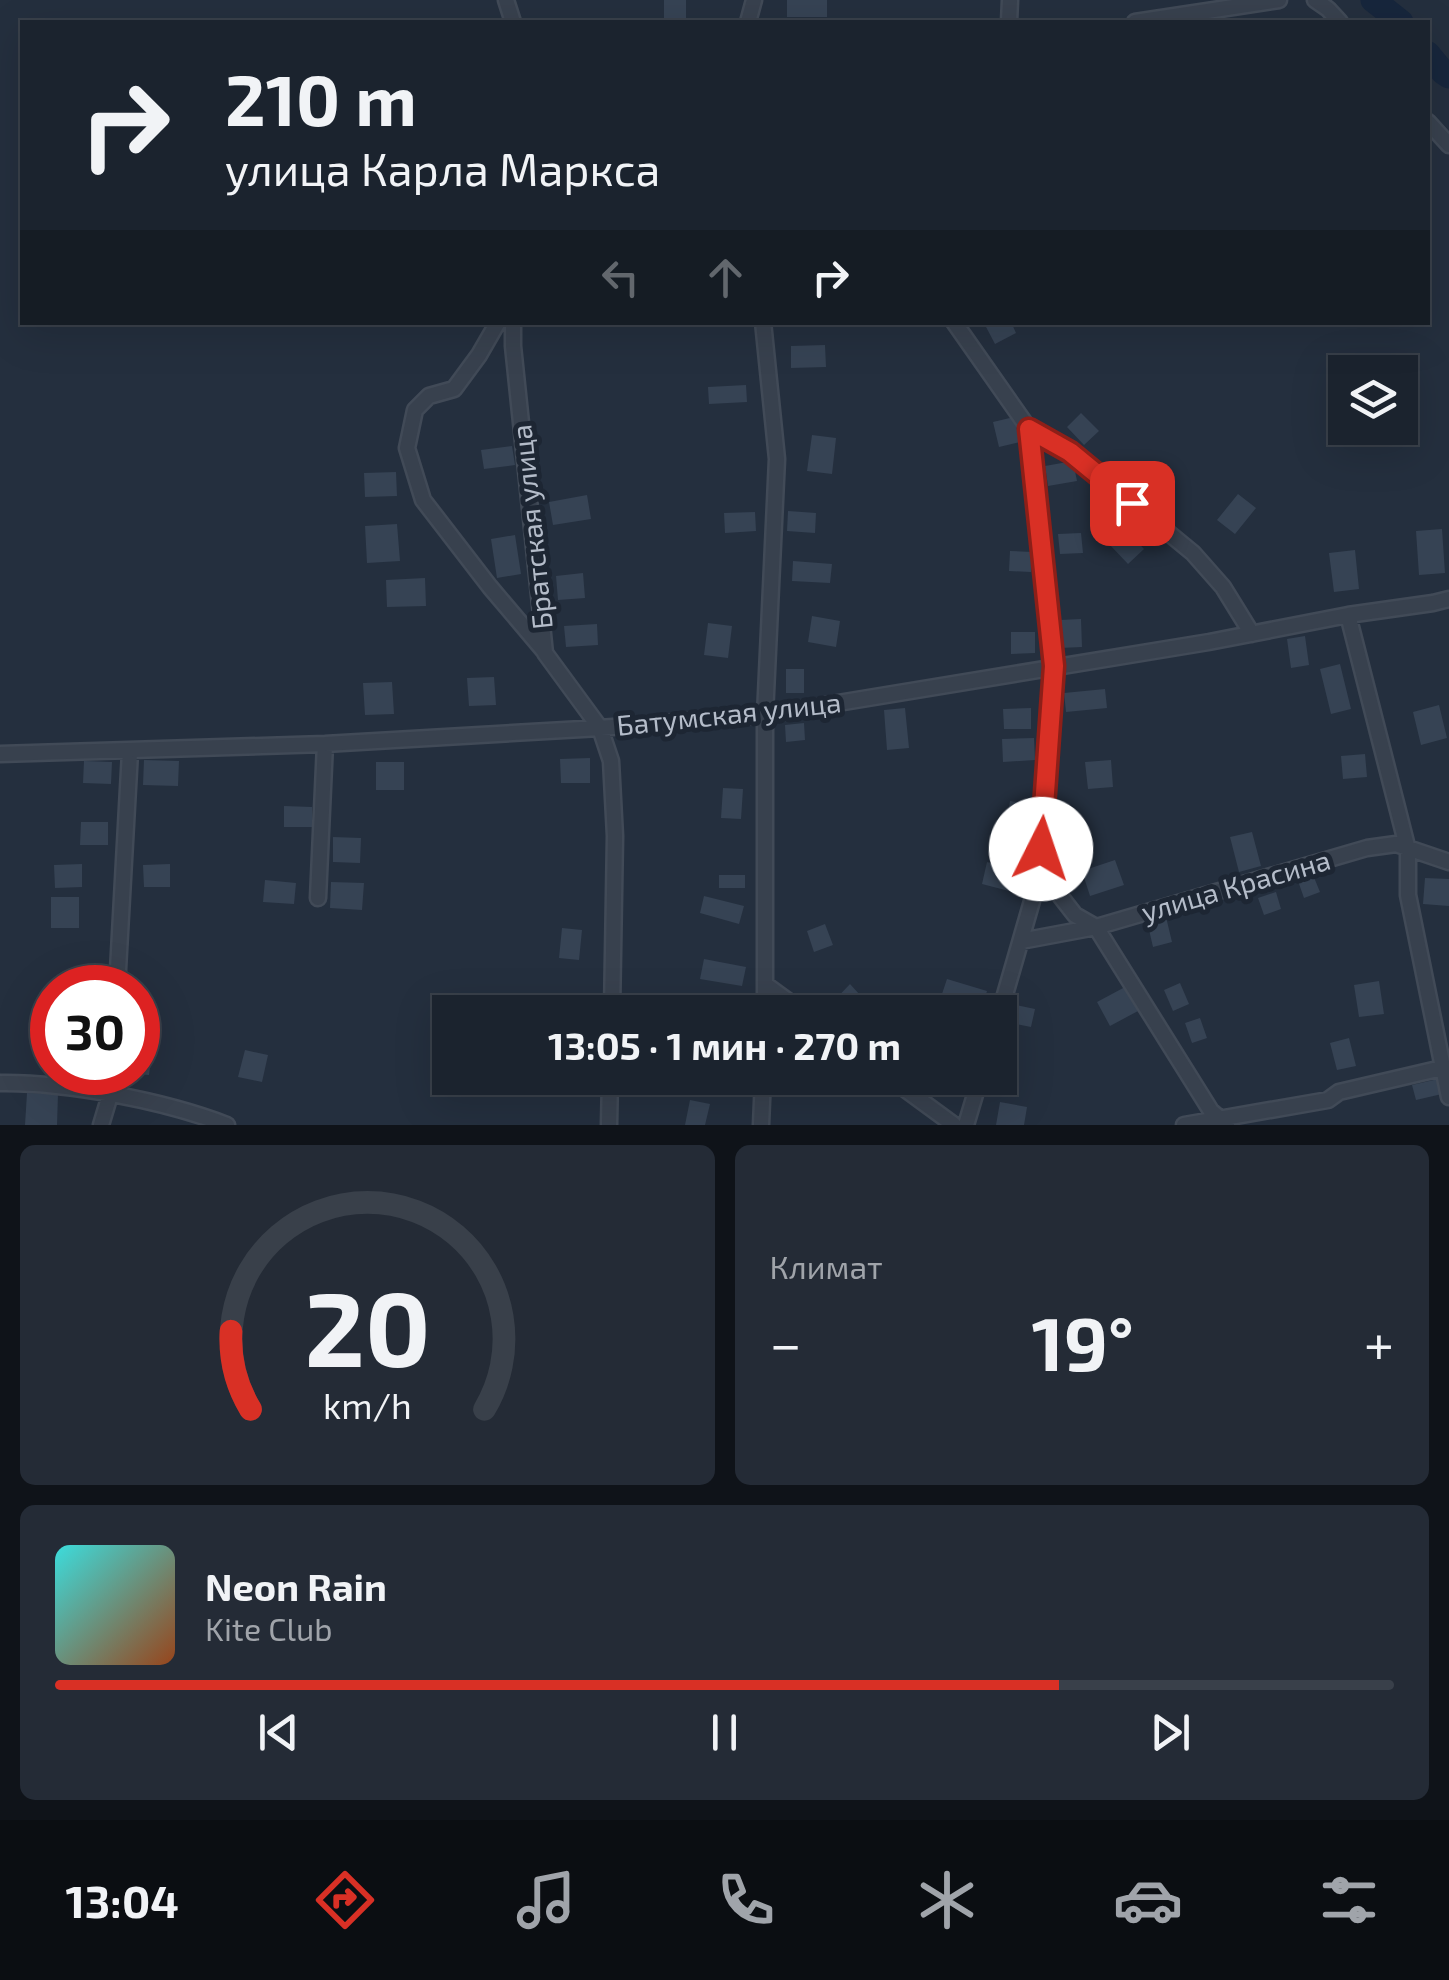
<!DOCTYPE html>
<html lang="ru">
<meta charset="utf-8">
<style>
:root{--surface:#1b232e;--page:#242b36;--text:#f1f3f6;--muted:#a0a4aa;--line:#39404a;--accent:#d93025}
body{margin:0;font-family:"Exo 2",sans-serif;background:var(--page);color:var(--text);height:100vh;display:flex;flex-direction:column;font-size:38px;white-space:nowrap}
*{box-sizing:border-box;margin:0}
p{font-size:32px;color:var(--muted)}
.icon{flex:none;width:55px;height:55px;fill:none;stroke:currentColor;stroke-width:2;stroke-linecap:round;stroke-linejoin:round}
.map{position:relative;height:1125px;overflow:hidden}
.drawer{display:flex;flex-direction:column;gap:20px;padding:20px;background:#0f1319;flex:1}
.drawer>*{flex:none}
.top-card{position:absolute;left:20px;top:20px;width:1410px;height:305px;border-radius:0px;box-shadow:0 10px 40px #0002,0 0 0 2px var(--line);background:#1b232e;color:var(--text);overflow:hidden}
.buttons{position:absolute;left:1328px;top:355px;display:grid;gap:20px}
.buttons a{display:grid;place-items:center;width:90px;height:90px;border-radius:0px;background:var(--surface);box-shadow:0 10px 40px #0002,0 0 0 2px var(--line);font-size:50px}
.speed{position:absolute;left:30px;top:965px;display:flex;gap:20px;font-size:50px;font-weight:700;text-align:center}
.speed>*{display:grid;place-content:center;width:130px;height:130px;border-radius:50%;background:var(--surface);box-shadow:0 10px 40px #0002,0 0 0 2px var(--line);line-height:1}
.speed .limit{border:15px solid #d22;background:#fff;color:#111}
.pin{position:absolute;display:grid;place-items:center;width:85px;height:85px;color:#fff;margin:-42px;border-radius:20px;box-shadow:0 5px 15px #0006}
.me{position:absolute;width:110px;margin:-55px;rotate:4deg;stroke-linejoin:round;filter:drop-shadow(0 0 8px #0008)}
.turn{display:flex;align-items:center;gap:35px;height:210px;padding:0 40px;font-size:45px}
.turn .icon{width:130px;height:130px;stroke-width:2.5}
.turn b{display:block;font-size:70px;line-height:85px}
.lanes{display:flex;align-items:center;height:95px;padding:0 40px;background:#0003;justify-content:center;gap:50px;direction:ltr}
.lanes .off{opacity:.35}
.big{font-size:75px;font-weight:700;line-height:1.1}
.drawer .widget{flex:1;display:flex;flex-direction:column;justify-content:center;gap:15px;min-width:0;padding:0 35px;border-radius:15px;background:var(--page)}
.drawer .dial{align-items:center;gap:0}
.dial svg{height:260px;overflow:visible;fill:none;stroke:var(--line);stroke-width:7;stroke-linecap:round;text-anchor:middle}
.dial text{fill:var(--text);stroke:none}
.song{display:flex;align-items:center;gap:30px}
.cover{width:120px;height:120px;border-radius:15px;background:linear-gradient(135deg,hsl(180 70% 55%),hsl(20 70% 35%))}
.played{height:10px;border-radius:5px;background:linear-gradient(90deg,var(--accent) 75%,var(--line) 75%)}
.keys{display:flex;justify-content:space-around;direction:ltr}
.heat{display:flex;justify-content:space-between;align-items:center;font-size:55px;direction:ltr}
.drawer .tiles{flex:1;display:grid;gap:20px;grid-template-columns:1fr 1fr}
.widget:last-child{grid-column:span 2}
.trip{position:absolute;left:432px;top:995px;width:585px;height:100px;border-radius:0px;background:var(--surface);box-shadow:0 10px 40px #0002,0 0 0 2px var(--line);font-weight:700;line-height:100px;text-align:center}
.tabs{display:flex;height:160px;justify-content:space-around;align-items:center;background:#0b0e12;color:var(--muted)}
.tabs .icon{width:70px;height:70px}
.tabs .on{color:var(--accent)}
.tabs b{font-size:45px;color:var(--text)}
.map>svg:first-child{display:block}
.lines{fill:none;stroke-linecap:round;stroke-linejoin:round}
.river{stroke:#17263c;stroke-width:25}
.building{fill:#364354}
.street-casing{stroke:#414a57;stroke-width:19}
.street{stroke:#38414e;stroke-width:14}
.route-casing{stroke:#8d1f18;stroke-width:25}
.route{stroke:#d93025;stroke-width:18}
.labels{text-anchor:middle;stroke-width:10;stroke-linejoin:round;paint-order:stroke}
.street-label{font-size:28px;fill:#b4bcc9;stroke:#1d2633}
</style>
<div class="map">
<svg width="1449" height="1125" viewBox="0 0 1449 1125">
<rect width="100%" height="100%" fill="#242f3e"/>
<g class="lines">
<path class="river" d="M 1373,0 L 1401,22
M 1428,54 L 1443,72 L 1449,76"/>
</g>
<path class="building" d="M 664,0 L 686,0 L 686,22 L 664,22 Z
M 787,0 L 827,0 L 827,17 L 787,17 Z
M 990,322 L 1011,322 L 1016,333 L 995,344 L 985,325 Z
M 825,345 L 826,367 L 791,368 L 791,346 Z
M 746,385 L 747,402 L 709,404 L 708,387 Z
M 1081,413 L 1099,431 L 1084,445 L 1067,427 Z
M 1014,417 L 1020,442 L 999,447 L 993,422 Z
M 812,435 L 836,438 L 832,474 L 807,471 Z
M 512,446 L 515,465 L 484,469 L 481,450 Z
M 1073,461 L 1077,481 L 1048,486 L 1045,466 Z
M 1147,466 L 1165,487 L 1149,502 L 1130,481 Z
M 396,472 L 397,496 L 365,497 L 364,473 Z
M 1238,494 L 1256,508 L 1235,534 L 1217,520 Z
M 587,495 L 591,519 L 553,525 L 549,502 Z
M 788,511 L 816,513 L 815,533 L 787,531 Z
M 755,512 L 756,531 L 725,533 L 724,513 Z
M 397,524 L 400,561 L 367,563 L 365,526 Z
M 1125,529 L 1144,549 L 1128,564 L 1109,544 Z
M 1442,529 L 1445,573 L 1419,575 L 1416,531 Z
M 1081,533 L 1083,553 L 1060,554 L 1058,534 Z
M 515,535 L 521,574 L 497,578 L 491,539 Z
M 1355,550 L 1359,589 L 1334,592 L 1329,553 Z
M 1010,551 L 1032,552 L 1031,572 L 1009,571 Z
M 793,561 L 832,564 L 830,583 L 792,581 Z
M 583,573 L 585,598 L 558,600 L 556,576 Z
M 425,578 L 426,606 L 387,607 L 386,580 Z
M 812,616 L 840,621 L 836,647 L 808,642 Z
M 1081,619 L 1082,647 L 1060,648 L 1060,620 Z
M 708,623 L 732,626 L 728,658 L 704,655 Z
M 597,624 L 598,645 L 566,647 L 564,626 Z
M 1011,632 L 1035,632 L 1035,653 L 1011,654 Z
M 1305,636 L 1309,665 L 1291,668 L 1287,639 Z
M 1340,664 L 1351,709 L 1331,714 L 1320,669 Z
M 786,669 L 804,669 L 804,693 L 786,693 Z
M 494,677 L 496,705 L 469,706 L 467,678 Z
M 392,682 L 394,714 L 365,715 L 363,683 Z
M 1105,689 L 1107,708 L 1066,712 L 1064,693 Z
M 1439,705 L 1447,738 L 1421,745 L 1413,712 Z
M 905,708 L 909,748 L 887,750 L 884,710 Z
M 1031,708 L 1031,729 L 1004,729 L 1003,709 Z
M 804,723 L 805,740 L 786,742 L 785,725 Z
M 1034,738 L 1035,760 L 1003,762 L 1002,739 Z
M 1365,754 L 1367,777 L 1343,779 L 1341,756 Z
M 590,758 L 590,783 L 561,783 L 560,759 Z
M 144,760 L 179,761 L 178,786 L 143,785 Z
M 1111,760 L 1113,787 L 1088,789 L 1085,762 Z
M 84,761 L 112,762 L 111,784 L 83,783 Z
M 376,762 L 404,762 L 404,790 L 376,790 Z
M 723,788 L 743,789 L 741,819 L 721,818 Z
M 1010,801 L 1031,804 L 1025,840 L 1004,837 Z
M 284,806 L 312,807 L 312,827 L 284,827 Z
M 81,822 L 108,822 L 108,845 L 80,845 Z
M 1252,832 L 1261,866 L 1239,872 L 1230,837 Z
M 333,837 L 361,838 L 360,863 L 333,862 Z
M 1115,860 L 1124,885 L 1090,896 L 1082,871 Z
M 987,862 L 1015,870 L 1009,891 L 982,884 Z
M 82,864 L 82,887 L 55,888 L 54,865 Z
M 170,864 L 170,887 L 144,887 L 143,865 Z
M 719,875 L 745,875 L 745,888 L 719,888 Z
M 1313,875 L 1320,892 L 1304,898 L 1298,881 Z
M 1425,878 L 1449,879 L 1449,906 L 1423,904 Z
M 265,880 L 296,883 L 294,904 L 263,902 Z
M 331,882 L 364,883 L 362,910 L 330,908 Z
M 1276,892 L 1281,909 L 1264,915 L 1258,898 Z
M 704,896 L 744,906 L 739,924 L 700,913 Z
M 51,897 L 79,897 L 79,928 L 51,928 Z
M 1166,917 L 1172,942 L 1153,947 L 1147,921 Z
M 825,924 L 833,945 L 814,952 L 807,931 Z
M 562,928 L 582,930 L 579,960 L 559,958 Z
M 704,959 L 746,967 L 742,986 L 700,979 Z
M 947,979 L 987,991 L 981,1009 L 941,997 Z
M 86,981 L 87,988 L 52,988 L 51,983 Z
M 1379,981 L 1384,1014 L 1359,1017 L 1354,985 Z
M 1180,983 L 1189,1004 L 1173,1011 L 1164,990 Z
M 850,984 L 860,995 L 846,1012 L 839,1012 L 830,1005 Z
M 1125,987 L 1138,1011 L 1110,1026 L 1097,1002 Z
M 1011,1004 L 1035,1009 L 1031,1027 L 1007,1022 Z
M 630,1005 L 655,1011 L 655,1012 L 629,1012 Z
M 1200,1018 L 1207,1038 L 1192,1043 L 1185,1023 Z
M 1349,1038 L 1356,1066 L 1337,1070 L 1330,1043 Z
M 138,1041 L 153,1043 L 149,1075 L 138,1074 Z
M 245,1050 L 268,1055 L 262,1082 L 238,1077 Z
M 548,1078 L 580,1078 L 577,1094 L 546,1089 Z
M 721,1078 L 743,1078 L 742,1088 L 720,1086 Z
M 782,1078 L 802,1078 L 802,1096 L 782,1096 Z
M 1438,1079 L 1442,1094 L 1416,1100 L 1412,1085 Z
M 27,1093 L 58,1094 L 57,1125 L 25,1125 Z
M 690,1100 L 710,1104 L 705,1125 L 685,1125 Z
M 1000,1102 L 1027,1107 L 1024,1125 L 996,1125 Z"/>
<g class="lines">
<g class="street-casing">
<path id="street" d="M 506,0 L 513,22
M 1315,0 L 1328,9 L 1340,22
M 748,22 L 754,0
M 1009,22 L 1010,0
M 1135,22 L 1279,0
M 1428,122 L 1449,145
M 498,322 L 479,355 L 454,389 L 429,396 L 415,410 L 407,448 L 423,500 L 490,587 L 545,652
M 513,322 L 513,346 L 545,653 L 600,728 L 611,761 L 615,836 L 612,1012
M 763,322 L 777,459 L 765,715 L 765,1012
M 954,322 L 1029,429 L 1054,666 L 1041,849 L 1032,901 L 1000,1012
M 1029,429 L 1070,452 L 1193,553 L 1223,587 L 1252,634
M 1348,615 L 1408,850 L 1408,895 L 1449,1097
M 0,754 L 325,744 L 600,728 L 765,715 L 1209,642 L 1348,615 L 1433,603 L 1449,599
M 1042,849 L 1061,897 L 1075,915 L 1096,927 L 1211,1111 L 1227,1125
M 318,898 L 325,744
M 1021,941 L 1096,927 L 1367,848 L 1396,844 L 1449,862
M 766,985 L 803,1012
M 117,988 L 130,752
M 890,1078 L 954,1125
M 0,1083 C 67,1082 165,1101 227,1125
M 101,1125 L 110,1095 L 112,1072
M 609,1125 L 610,1078
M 761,1125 L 763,1078
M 966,1125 L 980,1078
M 1184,1125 L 1328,1100 L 1339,1092 L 1442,1068"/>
</g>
<use href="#street" class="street"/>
</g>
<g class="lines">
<g class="route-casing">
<path id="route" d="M 1041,849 L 1054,666 L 1029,429 L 1070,452 L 1132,503"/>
</g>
<use href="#route" class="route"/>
</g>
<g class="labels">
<g class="street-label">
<text transform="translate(532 527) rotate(-96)" y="10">Братская улица</text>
<text transform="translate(729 714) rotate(-6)" y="10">Батумская улица</text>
<text transform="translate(1236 886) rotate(-16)" y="10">улица Красина</text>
</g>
</g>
</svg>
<div class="buttons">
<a><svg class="icon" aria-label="layers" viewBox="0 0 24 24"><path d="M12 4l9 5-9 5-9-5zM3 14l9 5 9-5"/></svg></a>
</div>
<div class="speed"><div class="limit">30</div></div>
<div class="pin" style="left:1132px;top:503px;background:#d93025"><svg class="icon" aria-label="arrive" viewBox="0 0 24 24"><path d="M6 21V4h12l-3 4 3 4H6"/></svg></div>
<svg class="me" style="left:1041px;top:849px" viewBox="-20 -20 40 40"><circle r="19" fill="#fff"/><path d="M0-13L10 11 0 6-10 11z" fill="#d93025"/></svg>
<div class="trip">13:05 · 1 мин · 270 m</div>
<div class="top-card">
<div class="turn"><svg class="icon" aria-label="right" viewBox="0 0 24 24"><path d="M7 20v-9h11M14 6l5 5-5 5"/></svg><div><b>210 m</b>улица Карла Маркса</div></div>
<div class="lanes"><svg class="icon off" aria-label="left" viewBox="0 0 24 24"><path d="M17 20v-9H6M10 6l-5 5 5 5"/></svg><svg class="icon off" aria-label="ahead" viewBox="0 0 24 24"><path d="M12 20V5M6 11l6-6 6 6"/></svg><svg class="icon" aria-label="right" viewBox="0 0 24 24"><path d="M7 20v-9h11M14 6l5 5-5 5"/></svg></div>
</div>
</div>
<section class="drawer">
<div class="tiles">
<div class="widget dial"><svg viewBox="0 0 100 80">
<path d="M14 69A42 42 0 1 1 86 69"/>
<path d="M14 69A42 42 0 0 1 8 45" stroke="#d93025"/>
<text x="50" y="56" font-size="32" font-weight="700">20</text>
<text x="50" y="72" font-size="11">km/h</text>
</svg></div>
<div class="widget"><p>Климат</p>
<div class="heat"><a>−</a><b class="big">19°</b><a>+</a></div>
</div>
<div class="widget">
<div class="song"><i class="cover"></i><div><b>Neon Rain</b><p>Kite Club</p></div></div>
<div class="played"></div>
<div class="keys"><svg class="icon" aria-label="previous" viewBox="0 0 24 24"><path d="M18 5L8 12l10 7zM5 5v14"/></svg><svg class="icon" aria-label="pause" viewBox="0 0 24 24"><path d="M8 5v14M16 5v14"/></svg><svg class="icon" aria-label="next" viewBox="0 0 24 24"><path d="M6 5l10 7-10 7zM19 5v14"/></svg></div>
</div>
</div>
</section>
<nav class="tabs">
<b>13:04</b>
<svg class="icon on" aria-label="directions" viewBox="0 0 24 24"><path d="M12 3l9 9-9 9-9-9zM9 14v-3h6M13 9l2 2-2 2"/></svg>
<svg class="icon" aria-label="music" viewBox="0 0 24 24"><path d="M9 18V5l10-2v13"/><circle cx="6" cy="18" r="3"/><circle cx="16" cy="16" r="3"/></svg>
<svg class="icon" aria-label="phone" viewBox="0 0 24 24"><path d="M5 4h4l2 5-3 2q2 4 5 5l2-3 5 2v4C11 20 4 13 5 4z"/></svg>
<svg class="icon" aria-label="climate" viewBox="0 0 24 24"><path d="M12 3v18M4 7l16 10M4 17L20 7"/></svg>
<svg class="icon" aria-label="car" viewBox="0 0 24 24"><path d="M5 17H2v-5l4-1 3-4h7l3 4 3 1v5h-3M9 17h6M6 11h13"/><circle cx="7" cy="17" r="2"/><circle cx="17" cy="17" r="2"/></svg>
<svg class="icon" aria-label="filters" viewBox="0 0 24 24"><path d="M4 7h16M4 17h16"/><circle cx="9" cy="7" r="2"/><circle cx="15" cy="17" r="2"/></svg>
</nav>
